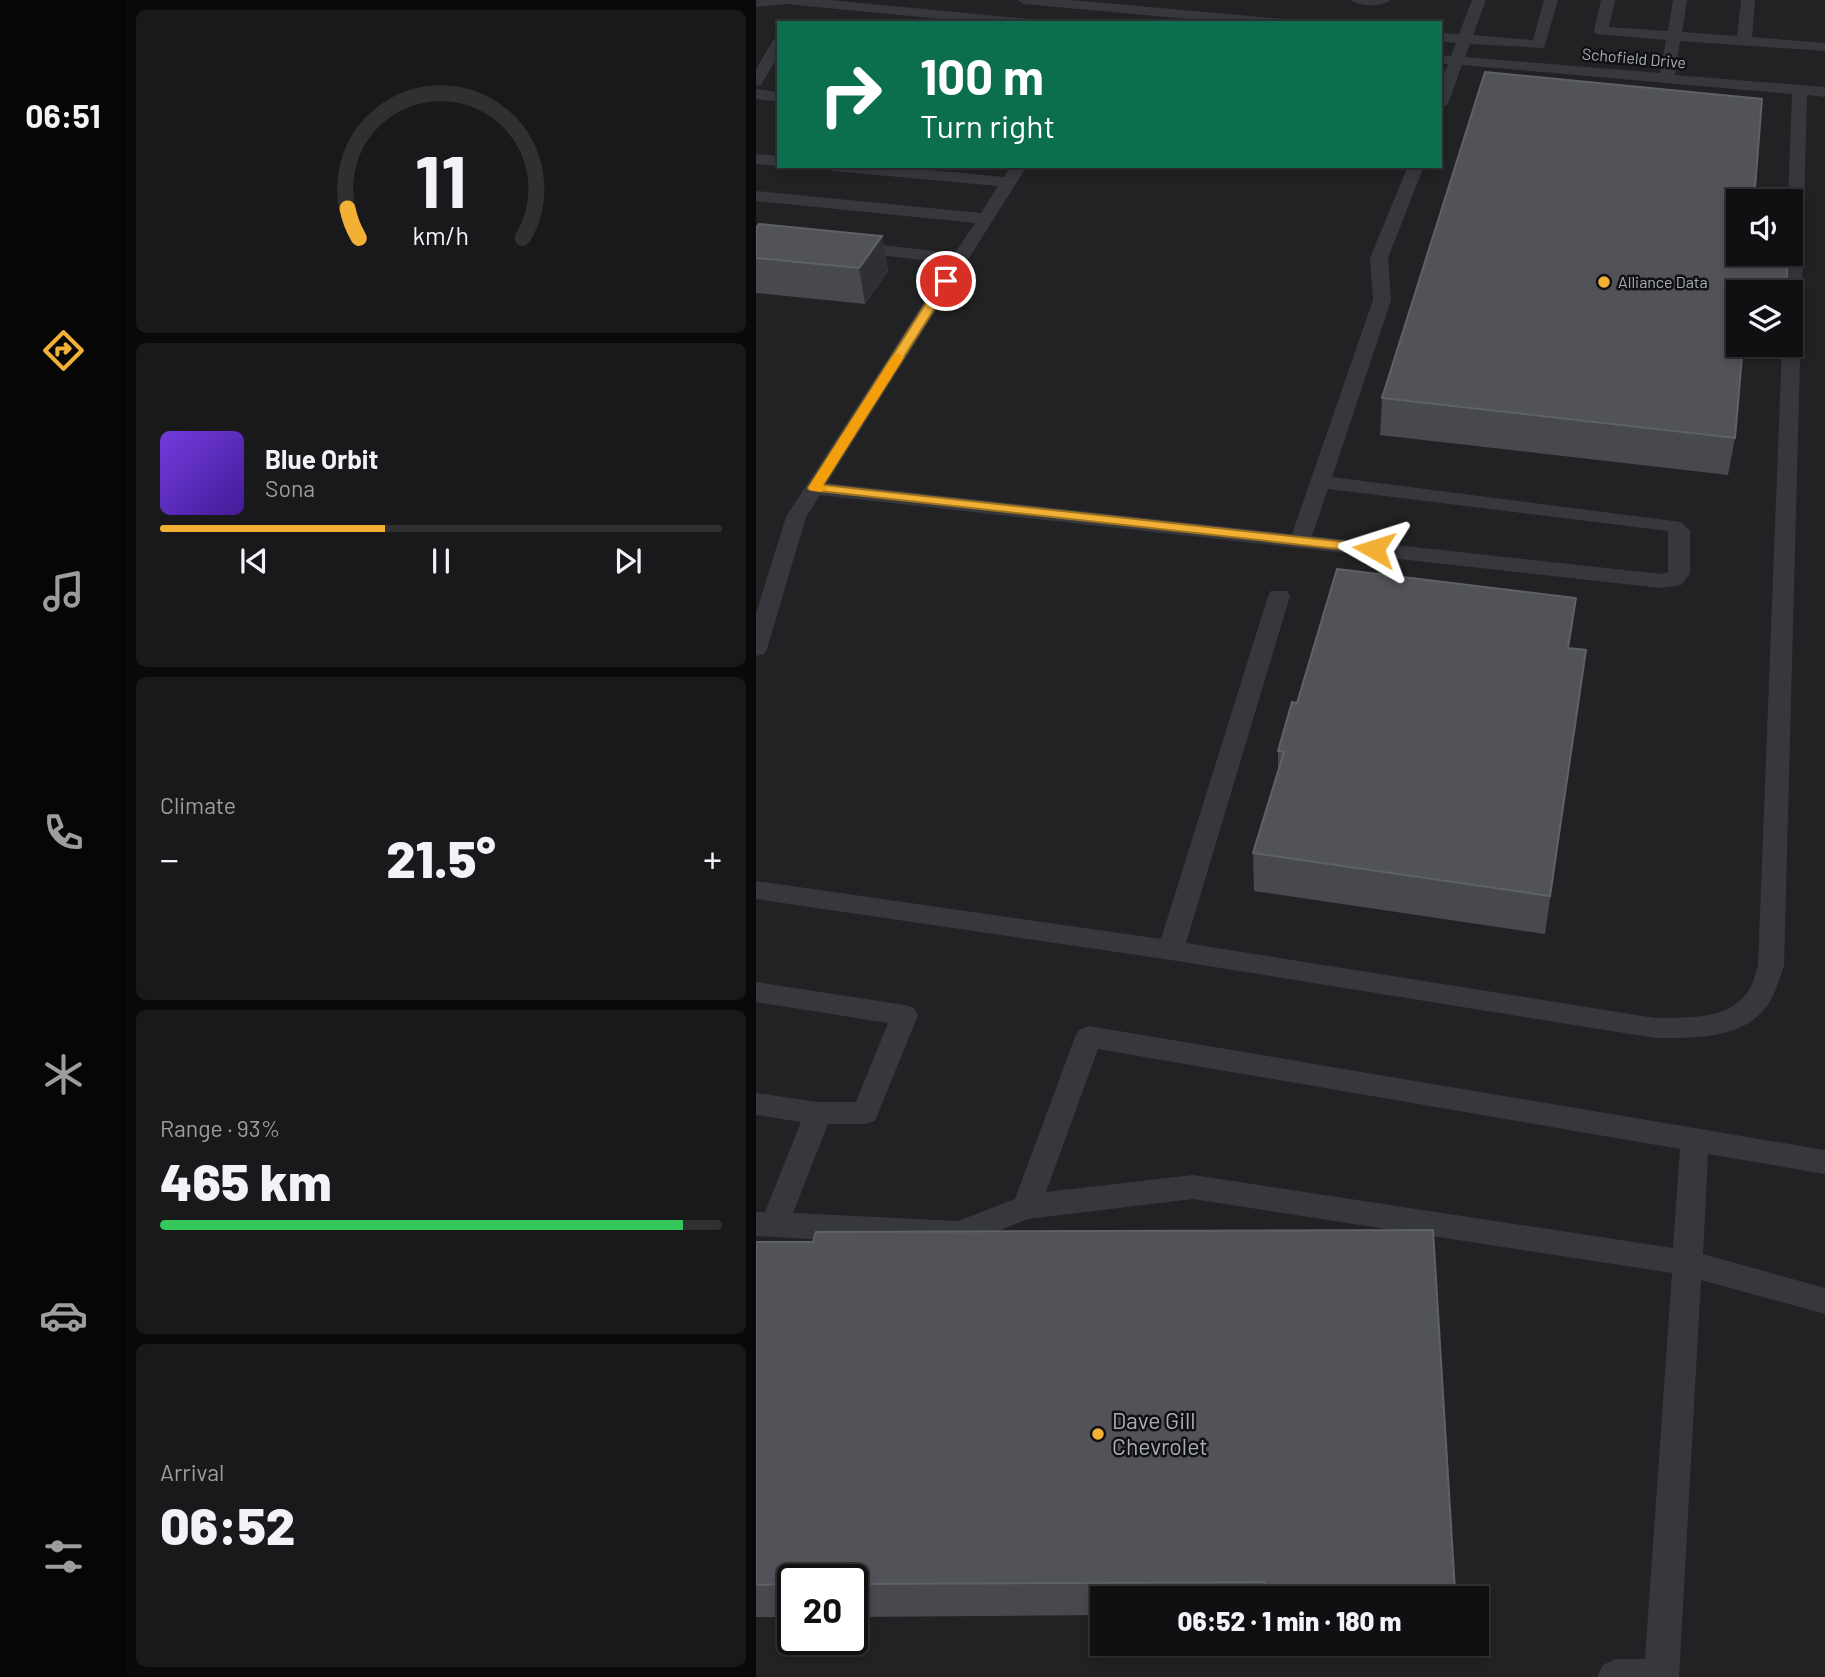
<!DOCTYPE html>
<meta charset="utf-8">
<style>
:root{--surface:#101012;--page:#19191b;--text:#f1f3f6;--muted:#9c9d9f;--line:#303032;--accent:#f2b134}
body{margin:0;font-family:Barlow,sans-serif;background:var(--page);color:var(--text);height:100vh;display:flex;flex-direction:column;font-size:26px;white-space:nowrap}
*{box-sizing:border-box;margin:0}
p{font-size:23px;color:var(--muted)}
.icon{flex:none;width:38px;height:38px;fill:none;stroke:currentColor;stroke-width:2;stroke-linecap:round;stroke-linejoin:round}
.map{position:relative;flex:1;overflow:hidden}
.drawer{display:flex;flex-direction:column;gap:10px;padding:10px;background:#09090a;width:630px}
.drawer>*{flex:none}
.top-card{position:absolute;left:21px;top:21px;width:665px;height:147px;border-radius:0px;box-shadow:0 4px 10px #0003,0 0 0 2px var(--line);background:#0b6e4f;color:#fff;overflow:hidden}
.controls{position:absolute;left:970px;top:189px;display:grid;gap:14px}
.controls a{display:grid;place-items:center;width:77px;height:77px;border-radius:0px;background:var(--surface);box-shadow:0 4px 10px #0003,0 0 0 2px var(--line);font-size:35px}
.speed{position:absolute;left:21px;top:1564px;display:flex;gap:14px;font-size:35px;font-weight:700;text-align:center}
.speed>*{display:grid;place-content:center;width:91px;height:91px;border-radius:50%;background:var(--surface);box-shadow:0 4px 10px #0003,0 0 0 2px var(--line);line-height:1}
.speed .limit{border:4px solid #111;border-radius:10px;background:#fff;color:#111}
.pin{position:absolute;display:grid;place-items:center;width:60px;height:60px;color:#fff;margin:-30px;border:4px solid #fff;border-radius:50%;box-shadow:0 2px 7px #0007}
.me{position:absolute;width:77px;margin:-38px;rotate:276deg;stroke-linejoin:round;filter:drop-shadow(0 0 5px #0008)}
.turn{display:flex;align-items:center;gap:24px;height:147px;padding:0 28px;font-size:32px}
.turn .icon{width:91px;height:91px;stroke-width:2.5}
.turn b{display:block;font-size:49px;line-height:60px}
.big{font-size:52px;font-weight:800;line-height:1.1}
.drawer .tile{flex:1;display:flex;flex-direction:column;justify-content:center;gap:10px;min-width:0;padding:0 24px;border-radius:10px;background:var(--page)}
.drawer .dial{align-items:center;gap:0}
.dial svg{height:182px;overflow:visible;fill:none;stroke:var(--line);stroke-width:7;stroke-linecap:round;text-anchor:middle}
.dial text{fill:var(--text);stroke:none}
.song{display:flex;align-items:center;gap:21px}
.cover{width:84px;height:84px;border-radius:10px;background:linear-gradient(135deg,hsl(260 70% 55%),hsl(260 70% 35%))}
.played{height:7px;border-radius:4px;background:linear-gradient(90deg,var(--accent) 40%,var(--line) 40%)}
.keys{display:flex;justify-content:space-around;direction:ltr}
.heat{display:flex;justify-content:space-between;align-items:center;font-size:38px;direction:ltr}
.charge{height:10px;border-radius:5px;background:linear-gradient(90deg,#34c759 93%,var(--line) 0)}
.trip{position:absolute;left:334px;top:1586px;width:399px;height:70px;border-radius:0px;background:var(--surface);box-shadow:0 4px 10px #0003,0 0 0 2px var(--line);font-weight:800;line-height:70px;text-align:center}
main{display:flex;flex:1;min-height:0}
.menu{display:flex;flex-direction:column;width:126px;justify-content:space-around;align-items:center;background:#060607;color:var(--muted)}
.menu .icon{width:49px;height:49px}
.menu .active{color:var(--accent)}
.menu b{font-size:32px;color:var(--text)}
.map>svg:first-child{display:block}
.built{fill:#222225;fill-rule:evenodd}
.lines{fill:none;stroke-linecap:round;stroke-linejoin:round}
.lane{fill:#37383d;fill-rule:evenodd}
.wall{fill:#47494d}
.shaded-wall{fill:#2f3033}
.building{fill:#525359;stroke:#5f6168;stroke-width:2}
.route{fill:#f2b134;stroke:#9d7322;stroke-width:2}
.slow{fill:#f59e0b}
.poi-dot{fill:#f2b134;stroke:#111113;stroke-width:2.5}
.labels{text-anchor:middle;stroke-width:5;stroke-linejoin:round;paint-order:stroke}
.far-street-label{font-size:16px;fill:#a8adb8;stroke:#111113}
.far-poi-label{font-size:16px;fill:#a8adb8;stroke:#111113;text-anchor:start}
.near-poi-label{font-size:23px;fill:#a8adb8;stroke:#111113;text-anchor:start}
</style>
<main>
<nav class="menu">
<b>06:51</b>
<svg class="icon active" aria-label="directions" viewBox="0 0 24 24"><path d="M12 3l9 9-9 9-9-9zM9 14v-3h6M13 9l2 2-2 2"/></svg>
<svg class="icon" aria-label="music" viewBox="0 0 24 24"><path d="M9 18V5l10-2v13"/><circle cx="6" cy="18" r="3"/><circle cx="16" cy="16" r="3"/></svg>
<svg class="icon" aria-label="phone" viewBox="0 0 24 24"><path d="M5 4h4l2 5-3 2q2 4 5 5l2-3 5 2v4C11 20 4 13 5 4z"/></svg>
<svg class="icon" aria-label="climate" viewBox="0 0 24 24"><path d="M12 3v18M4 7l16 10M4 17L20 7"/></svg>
<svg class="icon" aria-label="car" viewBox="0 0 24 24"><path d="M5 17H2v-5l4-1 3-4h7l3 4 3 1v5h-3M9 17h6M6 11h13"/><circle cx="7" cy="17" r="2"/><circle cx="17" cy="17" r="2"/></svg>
<svg class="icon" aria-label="filters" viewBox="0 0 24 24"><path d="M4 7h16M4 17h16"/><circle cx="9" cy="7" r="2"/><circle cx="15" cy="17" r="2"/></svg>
</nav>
<section class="drawer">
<div class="tile dial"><svg viewBox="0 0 100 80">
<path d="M14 69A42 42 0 1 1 86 69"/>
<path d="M14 69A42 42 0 0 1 9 56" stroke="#f2b134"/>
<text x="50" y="56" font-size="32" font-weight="700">11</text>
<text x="50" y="72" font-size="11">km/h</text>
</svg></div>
<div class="tile">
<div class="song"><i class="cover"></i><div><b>Blue Orbit</b><p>Sona</p></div></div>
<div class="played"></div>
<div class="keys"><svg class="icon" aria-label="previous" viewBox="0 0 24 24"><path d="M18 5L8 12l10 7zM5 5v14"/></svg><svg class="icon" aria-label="pause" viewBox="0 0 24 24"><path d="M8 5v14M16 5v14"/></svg><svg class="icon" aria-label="next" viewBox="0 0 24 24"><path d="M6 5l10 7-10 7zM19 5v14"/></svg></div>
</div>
<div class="tile"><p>Climate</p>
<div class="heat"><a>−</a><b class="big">21.5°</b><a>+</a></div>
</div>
<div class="tile"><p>Range · 93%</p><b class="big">465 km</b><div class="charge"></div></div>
<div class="tile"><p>Arrival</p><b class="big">06:52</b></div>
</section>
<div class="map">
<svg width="1069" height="1677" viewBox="0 0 1069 1677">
<rect width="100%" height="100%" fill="#161618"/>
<path class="built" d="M 0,0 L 1069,0 L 1069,1677 L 0,1677 ZM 23,23 L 684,23 L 684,166 L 23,166 ZM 982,201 L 1034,201 L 1034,254 L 982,254 ZM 982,292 L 1034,292 L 1034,345 L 982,345 ZM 37,1580 L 96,1580 L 96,1640 L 37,1640 ZM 346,1598 L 721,1598 L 721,1643 L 346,1643 Z"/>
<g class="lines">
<path class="lane" d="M 0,0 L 74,0 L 273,19 L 280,23 L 226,23 L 30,4 L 0,7 Z
M 261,0 L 315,0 L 527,19 L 534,23 L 476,23 L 268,4 Z
M 595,0 L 635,0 C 626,7 604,7 595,0 Z
M 716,0 L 730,0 L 717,35 L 777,40 L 788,0 L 802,0 L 788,48 L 714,44 L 709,57 L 904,73 L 910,40 L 840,34 L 838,31 L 845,0 L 859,0 L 853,27 L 912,31 L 917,0 L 931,0 L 926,32 L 981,36 L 985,0 L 999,0 L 996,37 L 1069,43 L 1069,51 L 924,41 L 919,75 L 1069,87 L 1069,97 L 1051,95 L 1028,966 C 1023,980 1019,994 1011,1006 C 986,1040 937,1038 899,1038 L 415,960 L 0,899 L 0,881 L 405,939 L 512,596 L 515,591 L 531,591 L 534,596 L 430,943 L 899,1018 C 930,1017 971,1021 992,992 C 997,985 999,974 1002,966 L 1026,345 L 1034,345 L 1034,292 L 1029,292 L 1030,254 L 1034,254 L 1034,201 L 1032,201 L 1036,94 L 706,65 L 692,104 L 684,109 L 684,83 L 692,64 L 684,63 L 684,55 L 695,56 L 700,43 L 684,41 L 684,33 L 703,34 Z
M 23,38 L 23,55 L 5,85 L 0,86 L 0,69 L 18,39 Z
M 0,89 L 23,92 L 23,102 L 0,99 Z
M 0,154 L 23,156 L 23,166 L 0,164 Z
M 69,166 L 133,166 L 248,177 L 255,166 L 271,166 L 71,483 L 536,534 L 617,300 L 614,258 L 652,166 L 668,166 L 632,258 L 635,300 L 576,477 L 925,522 L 934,531 L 934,574 L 925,585 L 905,588 L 64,495 L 50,517 L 11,649 L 8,654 L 0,656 L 0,613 L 30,517 L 193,263 L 95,252 L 86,247 L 95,242 L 199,253 L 219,223 L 0,201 L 0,191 L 225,213 L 242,186 L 77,171 ZM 572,489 L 912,531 L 912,572 L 905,574 L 556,536 Z
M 0,982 L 149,1005 L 158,1008 L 162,1015 L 119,1121 L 109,1124 L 72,1124 L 37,1213 L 202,1221 L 259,1199 L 319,1037 L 323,1030 L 333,1026 L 1069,1150 L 1069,1174 L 952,1154 L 947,1254 L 1069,1288 L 1069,1314 L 945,1280 L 923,1677 L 841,1677 L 847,1665 L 859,1659 L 889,1659 L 916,1273 L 437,1199 L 272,1219 L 203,1247 L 0,1236 L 0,1212 L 9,1212 L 45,1122 L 0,1115 L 0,1093 L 62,1102 L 100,1102 L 132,1023 L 0,1002 ZM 342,1049 L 924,1149 L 917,1248 L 437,1175 L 290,1192 Z"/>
</g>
<path class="wall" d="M 982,201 L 1030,289 L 1030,292 L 982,292 L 979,438 L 972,475 L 624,435 L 626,398 Z
M 0,228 L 126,236 L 132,271 L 109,304 L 0,293 Z
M 813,648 L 830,650 L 789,934 L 498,891 L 497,853 L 522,772 L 522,751 L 541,703 Z
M 0,1242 L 699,1591 L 698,1598 L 346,1598 L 346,1615 L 96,1617 L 96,1580 L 37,1580 L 37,1617 L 0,1617 Z"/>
<path class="shaded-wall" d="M 126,236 L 132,271 L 109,304 L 103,268 Z"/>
<path class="building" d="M 729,72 L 1006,99 L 998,201 L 982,201 L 982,254 L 1032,254 L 1030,289 L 992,285 L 991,292 L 982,292 L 982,345 L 987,345 L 979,438 L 626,398 Z
M 3,224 L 126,236 L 103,268 L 0,258 L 0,228 Z
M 581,569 L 820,598 L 812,648 L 830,650 L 794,896 L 497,853 L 528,752 L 522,751 L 536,702 L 541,703 Z
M 677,1230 L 699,1591 L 509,1592 L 509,1582 L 96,1584 L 96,1580 L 37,1580 L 37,1584 L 0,1585 L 0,1242 L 57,1242 L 60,1232 Z"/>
<path class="route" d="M 190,278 L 196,281 L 67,485 L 618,545 L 625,549 L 618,553 L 54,490 L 52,488 L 184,281 Z"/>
<path class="slow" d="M 142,353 L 148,357 L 67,485 L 72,488 L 65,492 L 54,490 L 52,488 L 136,357 Z"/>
<g class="poi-dot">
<circle cx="848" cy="282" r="7"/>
<circle cx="342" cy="1434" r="7"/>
</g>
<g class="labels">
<g class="far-street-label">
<text transform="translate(878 58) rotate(5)" y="6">Schofield Drive</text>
</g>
<g class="far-poi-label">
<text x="862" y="288">Alliance Data</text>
</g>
<g class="near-poi-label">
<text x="356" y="1429">Dave Gill<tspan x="356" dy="26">Chevrolet</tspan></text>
</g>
</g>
</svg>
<div class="controls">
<a><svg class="icon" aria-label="sound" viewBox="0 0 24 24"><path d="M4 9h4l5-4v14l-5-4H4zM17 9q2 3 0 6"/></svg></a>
<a><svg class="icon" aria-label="layers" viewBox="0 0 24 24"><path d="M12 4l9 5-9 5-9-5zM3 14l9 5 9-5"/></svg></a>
</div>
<div class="speed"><div class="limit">20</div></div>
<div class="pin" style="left:190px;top:281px;background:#d93025"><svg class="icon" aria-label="arrive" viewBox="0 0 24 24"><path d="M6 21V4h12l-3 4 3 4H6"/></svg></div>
<svg class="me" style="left:618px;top:549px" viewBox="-20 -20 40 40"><path d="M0-17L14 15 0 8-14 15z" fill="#f2b134" stroke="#fff" stroke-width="4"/></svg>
<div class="trip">06:52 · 1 min · 180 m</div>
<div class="top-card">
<div class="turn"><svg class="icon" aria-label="right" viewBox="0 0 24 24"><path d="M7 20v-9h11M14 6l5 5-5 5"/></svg><div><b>100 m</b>Turn right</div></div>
</div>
</div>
</main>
